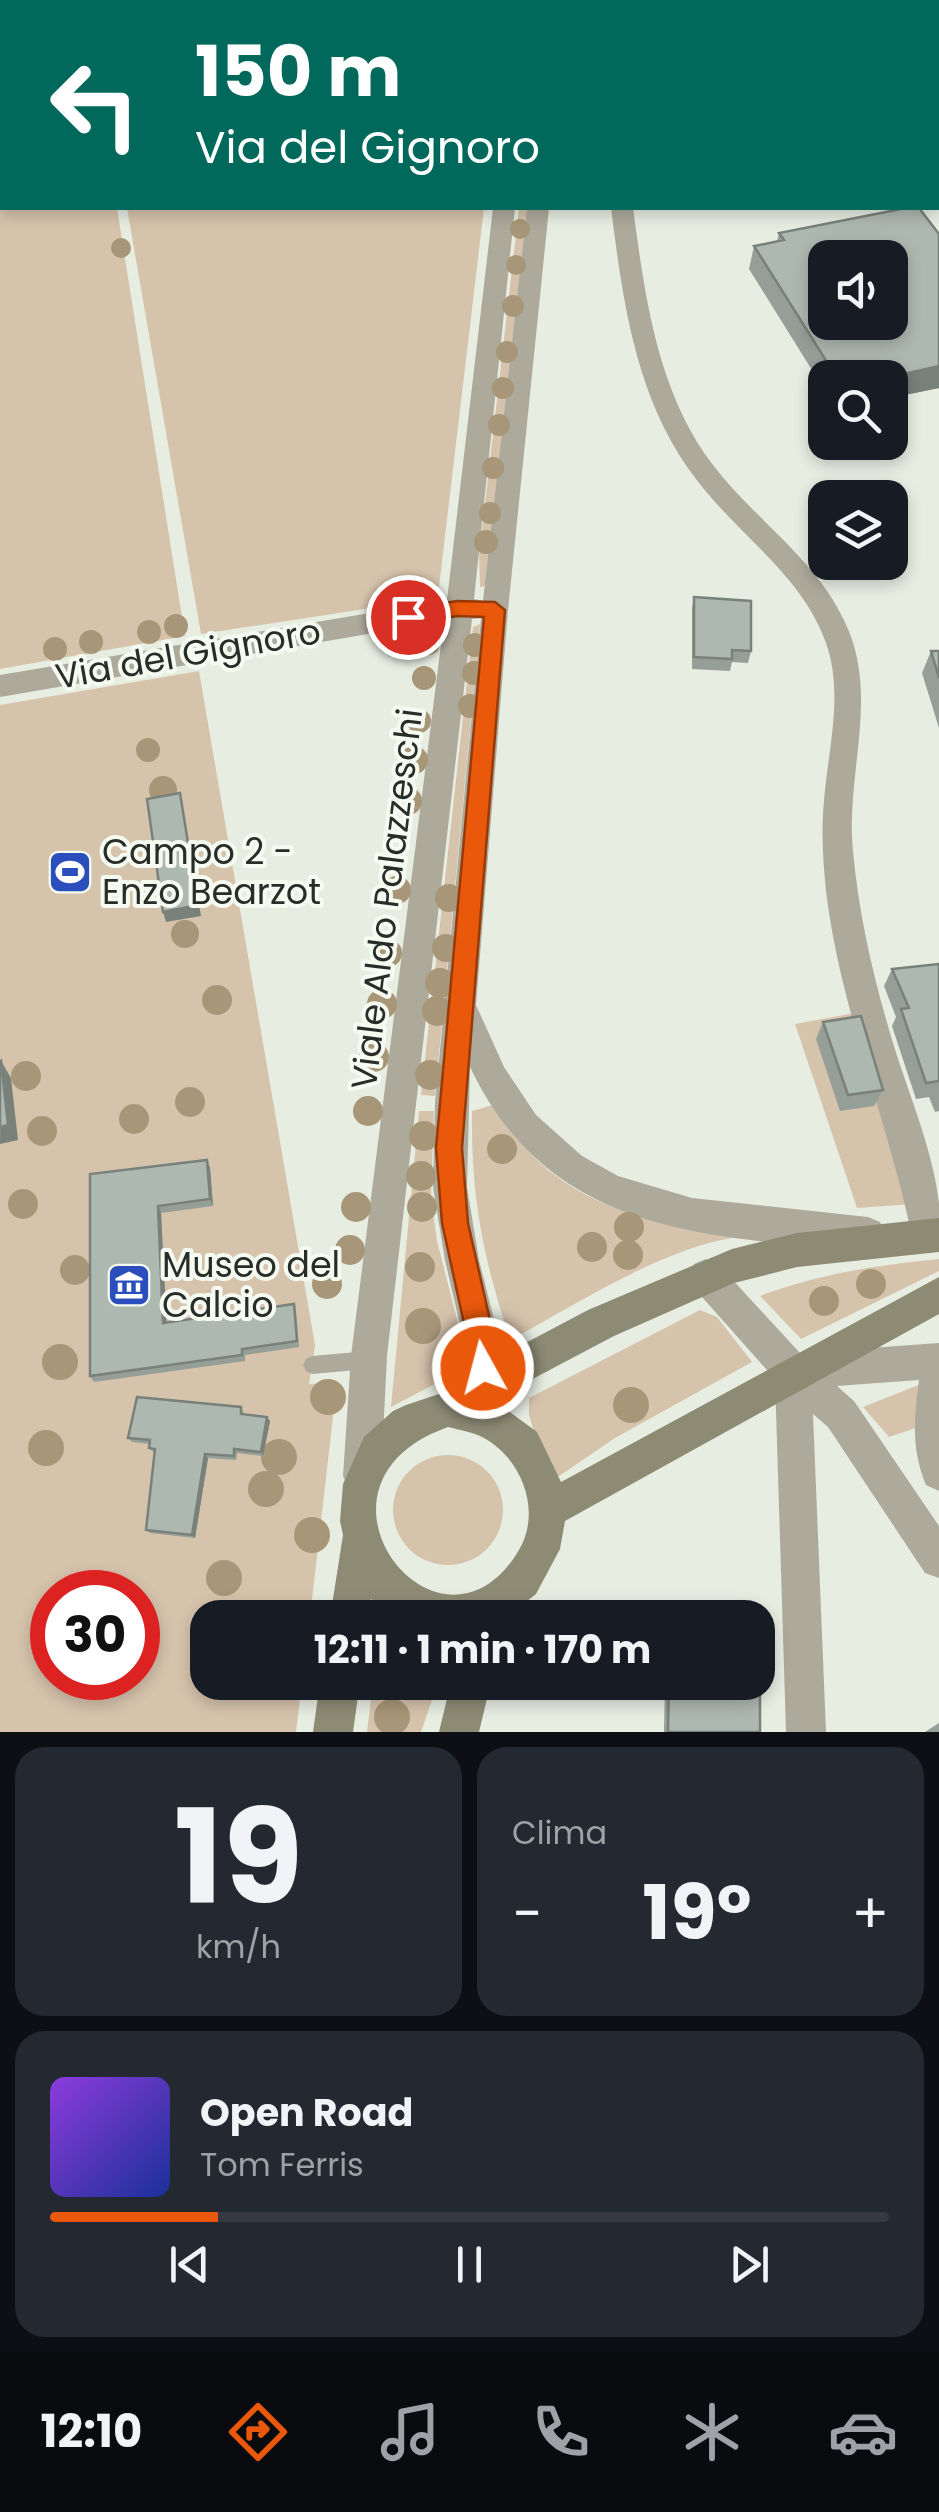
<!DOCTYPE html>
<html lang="it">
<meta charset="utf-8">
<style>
:root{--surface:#171b24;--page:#242831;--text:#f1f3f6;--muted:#9ea1a6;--line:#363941;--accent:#ea580c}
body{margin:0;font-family:Poppins,sans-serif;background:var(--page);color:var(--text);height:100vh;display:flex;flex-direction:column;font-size:38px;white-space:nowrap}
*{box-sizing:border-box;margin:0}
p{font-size:32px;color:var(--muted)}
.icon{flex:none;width:55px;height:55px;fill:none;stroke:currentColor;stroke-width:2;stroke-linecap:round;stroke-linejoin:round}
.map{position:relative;height:1732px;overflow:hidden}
.panel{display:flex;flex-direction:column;gap:15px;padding:15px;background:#0d0f14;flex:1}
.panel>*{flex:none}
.top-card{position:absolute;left:0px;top:0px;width:940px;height:210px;box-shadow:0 5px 15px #0003;background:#00695c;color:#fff;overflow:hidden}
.tools{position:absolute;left:808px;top:240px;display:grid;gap:20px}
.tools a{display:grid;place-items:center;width:100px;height:100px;border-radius:20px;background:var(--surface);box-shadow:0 5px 15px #0003;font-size:50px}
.speed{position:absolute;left:30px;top:1570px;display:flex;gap:20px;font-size:50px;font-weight:700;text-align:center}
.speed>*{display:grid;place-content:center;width:130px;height:130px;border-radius:50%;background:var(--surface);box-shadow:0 5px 15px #0003;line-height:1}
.speed .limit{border:15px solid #d22;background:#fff;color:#111}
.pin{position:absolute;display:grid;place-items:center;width:85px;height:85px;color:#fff;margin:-42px;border:5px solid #fff;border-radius:50%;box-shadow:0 2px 10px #0007}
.me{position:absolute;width:110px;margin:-55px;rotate:353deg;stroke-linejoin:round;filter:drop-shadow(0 0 8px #0008)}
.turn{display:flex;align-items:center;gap:35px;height:210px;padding:0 30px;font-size:45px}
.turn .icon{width:130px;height:130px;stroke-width:2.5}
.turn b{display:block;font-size:70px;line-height:85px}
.big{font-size:75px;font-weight:700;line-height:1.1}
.panel .widget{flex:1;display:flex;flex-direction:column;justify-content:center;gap:15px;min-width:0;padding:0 35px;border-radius:30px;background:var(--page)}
.panel .dial{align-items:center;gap:0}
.dial b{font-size:130px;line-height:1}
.song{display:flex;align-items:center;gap:30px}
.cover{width:120px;height:120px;border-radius:15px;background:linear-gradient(135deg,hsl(270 70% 55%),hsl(230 70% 35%))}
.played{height:10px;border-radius:5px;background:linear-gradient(90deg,var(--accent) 20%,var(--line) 20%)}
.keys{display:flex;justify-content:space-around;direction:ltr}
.heat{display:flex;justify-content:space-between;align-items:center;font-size:55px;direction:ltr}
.panel .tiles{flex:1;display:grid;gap:15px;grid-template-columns:1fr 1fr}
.widget:last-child{grid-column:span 2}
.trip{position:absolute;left:190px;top:1600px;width:585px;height:100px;border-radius:30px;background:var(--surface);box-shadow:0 5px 15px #0003;font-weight:700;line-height:100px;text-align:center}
.tab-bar{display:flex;height:160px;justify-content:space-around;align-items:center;background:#090b0e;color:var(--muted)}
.tab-bar .icon{width:70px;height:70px}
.tab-bar .active{color:var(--accent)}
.tab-bar b{font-size:45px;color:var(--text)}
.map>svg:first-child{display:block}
.green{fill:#d6c3ac;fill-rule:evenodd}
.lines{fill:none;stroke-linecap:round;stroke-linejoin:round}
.lane{fill:#adaa9c;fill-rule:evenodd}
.street{fill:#adaa9c;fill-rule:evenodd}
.secondary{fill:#8e8b75;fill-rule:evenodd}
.tree{fill:#a79778}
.wall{fill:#959e97}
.shaded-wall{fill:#79817b}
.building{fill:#adb8b0;stroke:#79817b;stroke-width:2.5;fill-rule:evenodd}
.route{fill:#ea580c;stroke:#983908;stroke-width:2.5}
.labels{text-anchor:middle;stroke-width:8;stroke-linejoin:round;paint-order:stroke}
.street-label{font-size:35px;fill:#2a2c28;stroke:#f5fbf0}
.poi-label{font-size:35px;fill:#2a2c28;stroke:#f5fbf0;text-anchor:start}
</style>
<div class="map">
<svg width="939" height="1732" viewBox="0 0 939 1732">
<rect width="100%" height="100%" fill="#e8ede2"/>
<path class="green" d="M 0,0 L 408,0 L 2,2 L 0,51 Z
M 0,207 L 117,208 L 185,636 L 0,669 Z
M 127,208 L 484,208 L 439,587 L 432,596 L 417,601 L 201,634 Z
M 519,208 L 527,208 L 485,586 L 480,587 L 479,556 Z
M 480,624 L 435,1096 L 421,1095 L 473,627 Z
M 199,671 L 315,1345 L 309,1384 L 337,1382 L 310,1617 L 208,1618 L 208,1682 L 302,1683 L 296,1732 L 0,1732 L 0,705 ZM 52,1592 L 138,1592 L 138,1678 L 52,1678 Z
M 855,1013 L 913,1204 L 857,1208 L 795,1024 Z
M 493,1105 C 549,1197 629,1222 732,1232 L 732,1238 C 661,1249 574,1306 510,1340 C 483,1256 471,1200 472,1111 Z
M 419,1111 L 434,1111 L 431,1197 L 437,1241 L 469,1366 L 391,1407 Z
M 939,1259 L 939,1271 L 801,1339 L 760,1296 C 818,1274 877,1265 939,1259 Z
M 700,1310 L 717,1317 L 752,1362 L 615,1438 L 549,1483 L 529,1415 L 529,1398 Z
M 926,1382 L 919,1427 L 889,1437 L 863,1407 Z
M393 1510a55 55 0 1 1 110 0a55 55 0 1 1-110 0Z
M 373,1683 L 438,1683 L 421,1732 L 367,1732 Z"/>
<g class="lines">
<path class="lane" d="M 368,1351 L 374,1354 L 377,1360 L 374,1366 L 368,1369 L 312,1374 L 306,1371 L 303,1365 L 306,1359 L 312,1356 Z"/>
<path class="street" d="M 508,0 L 528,0 L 528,2 L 509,2 Z
M 547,0 L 567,0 L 567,2 L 548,2 Z
M 0,111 L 2,111 L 2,123 L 0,123 Z
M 493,208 L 515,208 L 474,599 L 483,601 L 527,208 L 549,208 L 508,610 L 476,1005 L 504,1067 L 536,1115 L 582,1156 L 618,1176 L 692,1198 L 868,1217 L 880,1222 L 885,1234 L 880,1246 L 868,1251 C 705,1237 549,1234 470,1067 L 467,1187 L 479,1260 L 502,1351 L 487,1426 L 474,1431 L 461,1426 L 456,1413 L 466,1351 L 445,1260 L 433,1187 L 435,1103 L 481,618 L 472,619 L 387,1356 L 381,1476 L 375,1489 L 362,1495 L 349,1489 L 343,1476 L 351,1356 L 444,621 L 0,697 L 0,675 L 447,600 Z
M 611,208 L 633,208 C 645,296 657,392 713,465 C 754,519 814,557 844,620 C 881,695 845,773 853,851 C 859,917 874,980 893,1043 C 909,1095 933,1150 939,1203 C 939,1218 939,1234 939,1249 L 929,1253 L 917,1248 L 912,1236 C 888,1121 840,1008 826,891 C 823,861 821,831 824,801 C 828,749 844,694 826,643 C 802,575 738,535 696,479 C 636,401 623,303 611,208 Z
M 706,1259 L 718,1264 L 800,1353 L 939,1343 L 939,1491 L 926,1485 C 911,1450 914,1417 919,1380 L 837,1386 L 854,1401 L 939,1526 L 939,1578 L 925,1573 L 828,1427 L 813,1414 L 826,1732 L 786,1732 L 775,1379 L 694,1288 L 689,1276 L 694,1264 Z"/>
<path class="secondary" d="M 939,1218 L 939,1252 L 797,1267 L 734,1283 L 614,1336 L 525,1383 L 503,1407 L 537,1432 L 561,1482 L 939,1277 L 939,1314 L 565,1521 L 560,1549 L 536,1594 L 505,1618 L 397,1618 L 371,1599 L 369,1618 L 330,1618 L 343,1535 L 340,1521 L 343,1484 L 364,1437 L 393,1411 L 406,1405 L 448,1391 L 465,1395 L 499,1357 L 588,1310 L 732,1249 L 797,1233 ZM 448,1427 C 459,1430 474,1432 484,1438 C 522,1459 542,1511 519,1550 C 441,1682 284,1485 448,1427 Z
M 320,1682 L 360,1682 L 353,1732 L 313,1732 Z
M 451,1682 L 491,1682 L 479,1732 L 439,1732 Z"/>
</g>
<g class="tree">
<circle cx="520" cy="229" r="10"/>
<circle cx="121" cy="248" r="10"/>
<circle cx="516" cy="265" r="10"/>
<circle cx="513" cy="306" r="11"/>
<circle cx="507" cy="352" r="11"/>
<circle cx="503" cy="388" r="11"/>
<circle cx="499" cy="425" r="11"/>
<circle cx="493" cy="468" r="11"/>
<circle cx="490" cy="513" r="11"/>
<circle cx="486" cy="542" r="12"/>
<circle cx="176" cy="626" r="12"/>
<circle cx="149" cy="632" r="12"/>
<circle cx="91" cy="642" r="12"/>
<circle cx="428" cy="643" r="12"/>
<circle cx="475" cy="645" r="12"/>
<circle cx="55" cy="649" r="12"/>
<circle cx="474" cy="673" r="12"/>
<circle cx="424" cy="678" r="12"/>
<circle cx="470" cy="706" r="12"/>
<circle cx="419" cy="721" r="12"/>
<circle cx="148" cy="750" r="12"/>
<circle cx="414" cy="760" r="14"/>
<circle cx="163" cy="790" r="14"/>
<circle cx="408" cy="801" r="14"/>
<circle cx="397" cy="890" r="14"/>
<circle cx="449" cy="898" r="14"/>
<circle cx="185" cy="934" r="14"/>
<circle cx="446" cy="948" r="14"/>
<circle cx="388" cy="953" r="14"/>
<circle cx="440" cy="983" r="15"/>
<circle cx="217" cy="1000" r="15"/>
<circle cx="382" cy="1004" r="15"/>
<circle cx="437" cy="1011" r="15"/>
<circle cx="374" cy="1057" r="15"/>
<circle cx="430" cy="1075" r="15"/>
<circle cx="26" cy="1076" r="15"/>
<circle cx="190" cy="1102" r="15"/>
<circle cx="368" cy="1111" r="15"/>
<circle cx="134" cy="1119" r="15"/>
<circle cx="42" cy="1131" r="15"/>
<circle cx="424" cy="1136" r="15"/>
<circle cx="502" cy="1149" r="15"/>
<circle cx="421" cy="1176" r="15"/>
<circle cx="23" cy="1204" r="15"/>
<circle cx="356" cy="1207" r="15"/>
<circle cx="422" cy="1207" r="15"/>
<circle cx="629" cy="1227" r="15"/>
<circle cx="592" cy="1247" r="15"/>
<circle cx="350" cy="1250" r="15"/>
<circle cx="628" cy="1255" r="15"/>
<circle cx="420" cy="1267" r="15"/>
<circle cx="75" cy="1270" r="15"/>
<circle cx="327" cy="1284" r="15"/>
<circle cx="871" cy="1284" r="15"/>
<circle cx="824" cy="1301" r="15"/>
<circle cx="423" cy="1326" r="18"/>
<circle cx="60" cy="1362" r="18"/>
<circle cx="328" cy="1397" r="18"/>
<circle cx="631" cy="1405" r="18"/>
<circle cx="46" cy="1448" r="18"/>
<circle cx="279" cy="1457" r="18"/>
<circle cx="266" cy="1489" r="18"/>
<circle cx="312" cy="1535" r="18"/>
<circle cx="224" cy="1578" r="18"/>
<circle cx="392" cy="1717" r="18"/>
</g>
<path class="wall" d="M 779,233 L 939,234 L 939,388 L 890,398 L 890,378 L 825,378 L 825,391 L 749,269 L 754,246 L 777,241 Z
M 694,597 L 751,651 L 748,663 L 732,662 L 730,671 L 692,669 L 692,609 Z
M 931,651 L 939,651 L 939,728 L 922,673 Z
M 939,964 L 939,1111 L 935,1112 L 929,1097 L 916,1099 L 892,1026 L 896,1017 L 884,986 L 892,969 Z
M 823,1022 L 883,1090 L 874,1106 L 840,1111 L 816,1039 Z
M 207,1160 L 210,1168 L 213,1206 L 161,1213 L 166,1323 L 294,1304 L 296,1310 L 299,1347 L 245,1355 L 245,1361 L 94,1382 L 90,1376 L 90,1174 Z
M 241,1407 L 244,1414 L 267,1417 L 270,1421 L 263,1456 L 237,1453 L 236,1460 L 208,1458 L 195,1538 L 150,1533 L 146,1530 L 155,1453 L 149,1448 L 150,1444 L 132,1442 L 128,1438 Z
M 665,1682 L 758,1682 L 760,1732 L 664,1732 Z
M 939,1723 L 939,1732 L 925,1732 Z"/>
<path class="shaded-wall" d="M 2,154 L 2,168 L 0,169 L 0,155 Z
M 939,366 L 939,388 L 890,398 L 890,378 L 886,378 Z
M 180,793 L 201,916 L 166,922 L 163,912 Z
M 1,1061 L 11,1078 L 18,1140 L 0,1144 Z
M 207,1160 L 210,1168 L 213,1206 L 210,1199 Z
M 158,1206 L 161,1213 L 167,1329 L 163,1323 Z
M 267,1417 L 270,1421 L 263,1456 L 261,1452 Z
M 205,1454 L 208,1458 L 195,1538 L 192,1535 Z"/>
<path class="building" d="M 0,123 L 2,123 L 2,154 L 0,155 Z
M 906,208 L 919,208 L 939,234 L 939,366 L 886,378 L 837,378 L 754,246 L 784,240 L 779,233 ZM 825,258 L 890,258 L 890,322 L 825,322 Z
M 694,597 L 751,601 L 751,651 L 732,650 L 732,659 L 694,657 Z
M 931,651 L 939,651 L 939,678 Z
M 180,793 L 198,905 L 163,912 L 147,799 Z
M 939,964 L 939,1081 L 926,1083 L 901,1009 L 909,1008 L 892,969 Z
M 861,1016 L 883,1090 L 848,1095 L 823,1022 Z
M 1,1061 L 8,1125 L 0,1127 L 0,1062 Z
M 207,1160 L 210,1199 L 158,1206 L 163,1323 L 294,1304 L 297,1341 L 242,1349 L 242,1355 L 90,1376 L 90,1174 Z
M 137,1397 L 241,1407 L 241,1414 L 267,1417 L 261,1452 L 234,1449 L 234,1456 L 205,1454 L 192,1535 L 146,1530 L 155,1449 L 149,1448 L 150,1440 L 128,1438 Z
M 758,1654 L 760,1655 L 760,1732 L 668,1732 L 669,1682 L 758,1682 Z"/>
<path class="route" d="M 457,601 L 495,602 L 505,610 L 462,1148 L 468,1223 L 497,1351 L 492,1378 L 483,1382 L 473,1378 L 470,1351 L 442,1223 L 436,1148 L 484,617 L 457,616 L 408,625 L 398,617 L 408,609 Z"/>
<defs>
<g id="stadium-square" transform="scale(2.25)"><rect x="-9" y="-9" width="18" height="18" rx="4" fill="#2b4ebd" stroke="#f5fbf0"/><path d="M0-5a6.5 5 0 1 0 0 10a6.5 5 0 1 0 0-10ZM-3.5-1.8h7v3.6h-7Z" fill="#fff"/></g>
<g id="museum-square" transform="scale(2.25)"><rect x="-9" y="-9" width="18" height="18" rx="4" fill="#2b4ebd" stroke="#f5fbf0"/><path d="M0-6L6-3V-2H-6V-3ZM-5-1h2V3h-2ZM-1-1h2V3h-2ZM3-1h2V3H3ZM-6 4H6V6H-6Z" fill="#fff"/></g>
</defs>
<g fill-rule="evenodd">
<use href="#stadium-square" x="70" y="872"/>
<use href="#museum-square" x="129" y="1285"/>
</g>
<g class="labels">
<g class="street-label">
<text transform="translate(188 654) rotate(-10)" y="12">Via del Gignoro</text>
<text transform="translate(387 899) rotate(-83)" y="12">Viale Aldo Palazzeschi</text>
</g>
<g class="poi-label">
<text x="102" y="864">Campo 2 -<tspan x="102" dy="40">Enzo Bearzot</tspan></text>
<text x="162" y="1277">Museo del<tspan x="162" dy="40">Calcio</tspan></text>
</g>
</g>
</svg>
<div class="tools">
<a><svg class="icon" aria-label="sound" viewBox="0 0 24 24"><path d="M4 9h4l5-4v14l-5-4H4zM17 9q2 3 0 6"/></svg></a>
<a><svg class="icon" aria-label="search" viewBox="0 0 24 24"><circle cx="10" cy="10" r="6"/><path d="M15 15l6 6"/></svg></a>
<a><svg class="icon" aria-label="layers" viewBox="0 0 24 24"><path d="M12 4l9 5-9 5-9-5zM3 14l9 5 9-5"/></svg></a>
</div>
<div class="speed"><div class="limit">30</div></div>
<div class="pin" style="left:408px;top:617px;background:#d93025"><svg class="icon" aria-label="arrive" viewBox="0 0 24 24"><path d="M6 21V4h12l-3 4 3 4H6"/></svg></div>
<svg class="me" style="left:483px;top:1368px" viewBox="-20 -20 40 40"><circle r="17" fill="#ea580c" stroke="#fff" stroke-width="3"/><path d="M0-11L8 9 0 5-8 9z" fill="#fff"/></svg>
<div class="trip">12:11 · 1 min · 170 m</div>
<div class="top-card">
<div class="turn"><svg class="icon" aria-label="left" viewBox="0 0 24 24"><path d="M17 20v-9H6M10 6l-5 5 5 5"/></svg><div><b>150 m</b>Via del Gignoro</div></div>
</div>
</div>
<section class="panel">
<div class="tiles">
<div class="widget dial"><b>19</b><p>km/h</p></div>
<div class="widget"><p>Clima</p>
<div class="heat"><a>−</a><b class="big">19°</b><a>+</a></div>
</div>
<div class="widget">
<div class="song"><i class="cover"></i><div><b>Open Road</b><p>Tom Ferris</p></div></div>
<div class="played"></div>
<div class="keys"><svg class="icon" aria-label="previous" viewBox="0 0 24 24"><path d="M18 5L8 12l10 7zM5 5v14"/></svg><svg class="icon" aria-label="pause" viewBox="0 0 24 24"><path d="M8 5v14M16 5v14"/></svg><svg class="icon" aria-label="next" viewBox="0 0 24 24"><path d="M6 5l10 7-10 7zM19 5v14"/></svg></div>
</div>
</div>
</section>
<nav class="tab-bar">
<b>12:10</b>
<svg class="icon active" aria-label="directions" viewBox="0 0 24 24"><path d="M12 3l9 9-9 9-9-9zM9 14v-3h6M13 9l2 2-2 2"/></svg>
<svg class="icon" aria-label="music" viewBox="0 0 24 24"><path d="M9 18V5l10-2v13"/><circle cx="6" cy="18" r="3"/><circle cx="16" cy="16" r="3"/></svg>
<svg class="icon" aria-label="phone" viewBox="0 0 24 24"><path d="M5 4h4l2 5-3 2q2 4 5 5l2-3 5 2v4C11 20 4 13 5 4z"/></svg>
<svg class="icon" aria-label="climate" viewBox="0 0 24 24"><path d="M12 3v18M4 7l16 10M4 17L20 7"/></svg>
<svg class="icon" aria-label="car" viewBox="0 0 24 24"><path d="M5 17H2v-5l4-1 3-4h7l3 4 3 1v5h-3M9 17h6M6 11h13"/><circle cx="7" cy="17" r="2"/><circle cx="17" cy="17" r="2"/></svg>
</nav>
